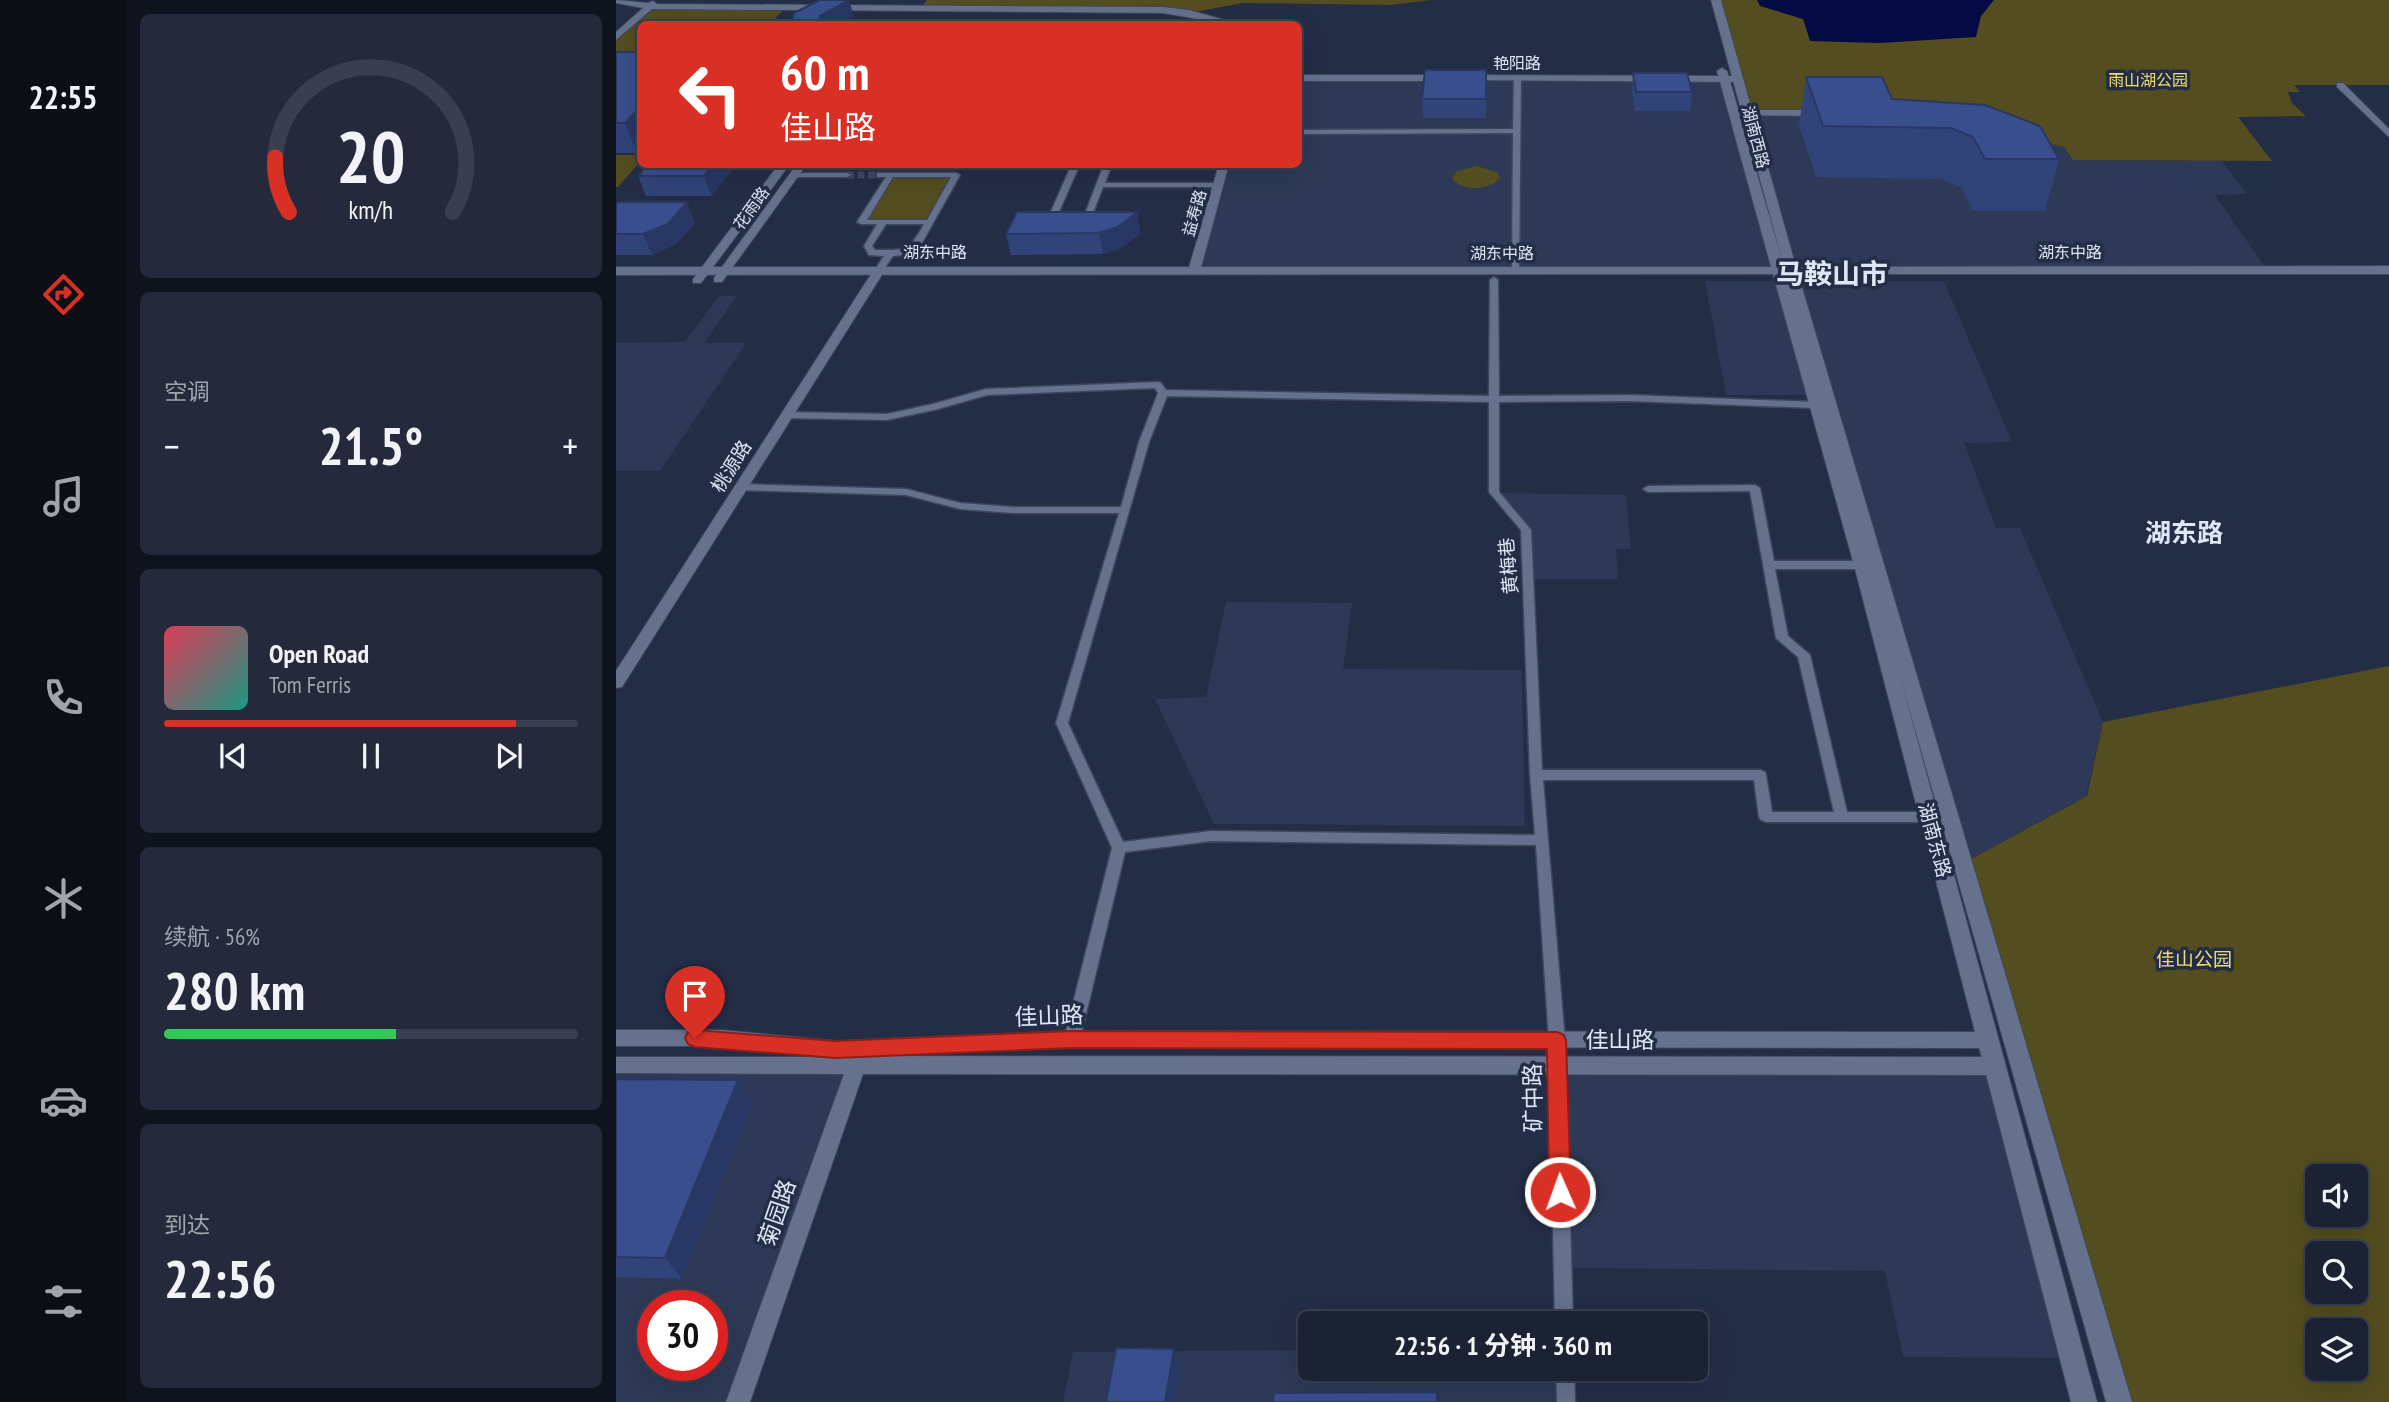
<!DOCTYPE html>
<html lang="zh">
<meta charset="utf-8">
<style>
:root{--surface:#1b2234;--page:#242a3c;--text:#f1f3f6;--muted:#a0a4ac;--line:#393f4f;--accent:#d93025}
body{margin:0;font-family:"PT Sans Narrow","Noto Sans SC",sans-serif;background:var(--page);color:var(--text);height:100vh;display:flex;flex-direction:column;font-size:26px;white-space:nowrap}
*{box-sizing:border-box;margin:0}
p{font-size:23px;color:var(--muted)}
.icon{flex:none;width:38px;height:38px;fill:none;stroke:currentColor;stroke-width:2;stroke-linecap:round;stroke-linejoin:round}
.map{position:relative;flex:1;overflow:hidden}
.side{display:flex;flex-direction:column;gap:14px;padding:14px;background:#0f131d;width:490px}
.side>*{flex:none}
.top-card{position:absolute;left:21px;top:21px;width:665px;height:147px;border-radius:10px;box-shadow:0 7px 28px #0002,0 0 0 2px var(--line);background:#d93025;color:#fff;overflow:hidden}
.controls{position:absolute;left:1689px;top:1164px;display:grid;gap:14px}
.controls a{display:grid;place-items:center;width:63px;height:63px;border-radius:10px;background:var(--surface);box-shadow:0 7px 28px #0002,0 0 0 2px var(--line);font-size:35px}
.speed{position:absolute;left:21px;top:1290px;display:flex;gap:14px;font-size:35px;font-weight:700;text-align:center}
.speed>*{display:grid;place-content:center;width:91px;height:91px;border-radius:50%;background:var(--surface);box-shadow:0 7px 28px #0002,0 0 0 2px var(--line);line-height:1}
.speed .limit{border:10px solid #d22;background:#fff;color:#111}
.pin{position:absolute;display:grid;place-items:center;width:60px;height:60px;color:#fff;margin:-72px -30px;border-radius:50% 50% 50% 0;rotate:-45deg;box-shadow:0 0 7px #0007}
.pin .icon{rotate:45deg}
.me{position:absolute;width:77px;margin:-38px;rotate:358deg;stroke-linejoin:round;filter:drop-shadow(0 0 5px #0008)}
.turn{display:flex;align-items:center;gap:24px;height:147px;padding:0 28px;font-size:32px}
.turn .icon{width:91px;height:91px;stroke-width:2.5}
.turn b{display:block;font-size:49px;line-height:60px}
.big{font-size:52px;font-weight:700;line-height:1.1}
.side .widget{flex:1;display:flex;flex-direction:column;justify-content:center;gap:10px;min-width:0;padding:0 24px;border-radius:10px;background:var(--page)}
.side .dial{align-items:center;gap:0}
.dial svg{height:182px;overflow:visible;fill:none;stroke:var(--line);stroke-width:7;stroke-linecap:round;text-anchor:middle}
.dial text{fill:var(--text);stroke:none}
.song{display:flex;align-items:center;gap:21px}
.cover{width:84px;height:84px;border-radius:10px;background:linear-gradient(135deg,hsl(350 70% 55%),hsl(170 70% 35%))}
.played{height:7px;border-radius:4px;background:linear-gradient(90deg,var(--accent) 85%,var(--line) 85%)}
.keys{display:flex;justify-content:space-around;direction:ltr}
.heat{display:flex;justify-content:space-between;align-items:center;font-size:38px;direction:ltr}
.charge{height:10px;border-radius:5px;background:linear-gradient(90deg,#34c759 56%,var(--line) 0)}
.trip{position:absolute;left:682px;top:1311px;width:410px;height:70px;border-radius:10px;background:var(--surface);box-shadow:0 7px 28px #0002,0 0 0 2px var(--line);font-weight:700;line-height:70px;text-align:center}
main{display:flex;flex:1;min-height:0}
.tab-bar{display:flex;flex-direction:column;width:126px;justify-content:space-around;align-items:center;background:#0b0e15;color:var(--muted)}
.tab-bar .icon{width:49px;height:49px}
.tab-bar .active{color:var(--accent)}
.tab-bar b{font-size:32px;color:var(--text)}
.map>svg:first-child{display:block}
.built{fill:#2d3956;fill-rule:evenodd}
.green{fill:#534d1f;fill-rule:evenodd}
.water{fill:#040a44}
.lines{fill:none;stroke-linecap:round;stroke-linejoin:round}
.minor-tunnel{stroke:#404960;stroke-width:7;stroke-dasharray:7 3.5;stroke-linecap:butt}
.minor-casing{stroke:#3f475c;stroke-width:3}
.tertiary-casing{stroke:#3f475c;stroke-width:2}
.secondary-casing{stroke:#3f475c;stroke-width:2}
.minor{fill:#65718d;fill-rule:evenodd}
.tertiary{fill:#65718d;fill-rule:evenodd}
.secondary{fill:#65718d;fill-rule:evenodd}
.wall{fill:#314479}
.shaded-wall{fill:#283763}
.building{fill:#394f8d;stroke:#283763;stroke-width:2}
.route{fill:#d93025;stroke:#8d1f18;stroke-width:2}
.labels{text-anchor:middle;stroke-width:7;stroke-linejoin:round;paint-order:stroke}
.far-street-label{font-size:16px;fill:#dee5f5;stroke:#242d46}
.far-park-label{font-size:16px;fill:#edde6d;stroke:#242d46}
.street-label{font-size:19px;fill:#dee5f5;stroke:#242d46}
.park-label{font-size:19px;fill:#edde6d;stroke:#242d46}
.near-street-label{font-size:23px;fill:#dee5f5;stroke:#242d46}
.district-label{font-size:26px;font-weight:bold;fill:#dee5f5;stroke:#242d46}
.far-town-label{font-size:28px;font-weight:bold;fill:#dee5f5;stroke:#242d46}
</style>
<main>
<nav class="tab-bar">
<b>22:55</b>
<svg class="icon active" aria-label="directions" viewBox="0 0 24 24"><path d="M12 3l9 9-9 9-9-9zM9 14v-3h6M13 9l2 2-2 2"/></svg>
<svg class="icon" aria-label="music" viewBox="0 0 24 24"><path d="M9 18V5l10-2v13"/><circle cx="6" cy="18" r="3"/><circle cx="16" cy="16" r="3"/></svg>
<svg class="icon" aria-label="phone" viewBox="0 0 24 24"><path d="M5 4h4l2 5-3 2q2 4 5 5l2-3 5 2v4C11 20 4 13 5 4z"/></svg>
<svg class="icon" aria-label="climate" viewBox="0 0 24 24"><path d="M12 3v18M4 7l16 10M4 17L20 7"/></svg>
<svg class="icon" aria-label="car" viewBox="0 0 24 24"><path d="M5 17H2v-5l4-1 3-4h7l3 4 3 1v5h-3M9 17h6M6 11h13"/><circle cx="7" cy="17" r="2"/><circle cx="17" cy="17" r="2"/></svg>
<svg class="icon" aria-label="filters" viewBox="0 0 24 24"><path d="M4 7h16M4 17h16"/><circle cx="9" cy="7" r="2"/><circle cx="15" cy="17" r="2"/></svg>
</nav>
<section class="side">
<div class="widget dial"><svg viewBox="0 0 100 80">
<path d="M14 69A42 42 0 1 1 86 69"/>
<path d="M14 69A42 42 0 0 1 8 45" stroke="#d93025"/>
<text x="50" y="56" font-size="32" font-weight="700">20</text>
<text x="50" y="72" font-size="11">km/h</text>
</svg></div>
<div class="widget"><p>空调</p>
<div class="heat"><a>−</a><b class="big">21.5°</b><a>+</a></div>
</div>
<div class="widget">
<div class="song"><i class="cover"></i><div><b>Open Road</b><p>Tom Ferris</p></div></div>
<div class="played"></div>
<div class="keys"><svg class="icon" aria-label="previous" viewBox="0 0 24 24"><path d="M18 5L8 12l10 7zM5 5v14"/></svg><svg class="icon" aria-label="pause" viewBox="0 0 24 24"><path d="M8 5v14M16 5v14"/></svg><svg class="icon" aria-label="next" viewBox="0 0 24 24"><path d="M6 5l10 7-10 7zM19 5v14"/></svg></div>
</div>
<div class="widget"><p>续航 · 56%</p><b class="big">280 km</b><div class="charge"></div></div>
<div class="widget"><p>到达</p><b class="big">22:56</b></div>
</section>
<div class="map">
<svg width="1773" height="1402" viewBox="0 0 1773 1402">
<rect width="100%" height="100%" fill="#242d46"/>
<path class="built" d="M 683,78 L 1108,79 L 1161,270 L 578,271 L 608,165 L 682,164 Z
M 1131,113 L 1237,113 L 1408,138 L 1448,147 L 1457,160 L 1606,161 L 1631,194 L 1599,195 L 1651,270 L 1174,268 Z
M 1089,281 L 1164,281 L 1196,395 L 1110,395 Z
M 1178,281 L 1328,281 L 1396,442 L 1348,443 L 1380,528 L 1404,528 L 1487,722 L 1470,796 L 1348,863 Z
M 103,296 L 121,296 L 88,343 L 130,343 L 44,471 L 0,471 L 0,343 L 69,342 Z
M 882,493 L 1010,495 L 1015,549 L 1000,549 L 1002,579 L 916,579 L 913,530 Z
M 610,602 L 736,603 L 727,669 L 906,670 L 909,826 L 598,824 L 539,699 L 590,697 Z
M 0,1064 L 241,1064 L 122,1402 L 0,1402 ZM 37,1306 L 96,1306 L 96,1365 L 37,1365 Z
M 940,1064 L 1378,1066 L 1456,1358 L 1287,1357 L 1269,1271 L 946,1268 Z
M 695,1350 L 695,1368 L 949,1369 L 950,1402 L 447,1402 L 457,1352 Z"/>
<path class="green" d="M 311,0 L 815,0 L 775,5 L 627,3 L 573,13 L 304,9 Z
M 1100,0 L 1773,0 L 1773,85 L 1678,85 L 1684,92 L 1672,92 L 1676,103 L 1690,116 L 1622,117 L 1656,161 L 1457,160 L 1448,147 L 1304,115 L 1131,113 Z
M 32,6 L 169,8 L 154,24 L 24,24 L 24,74 L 0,74 L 0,37 Z
M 0,155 L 24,155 L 24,162 L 2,187 L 0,187 Z
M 861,166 L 881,172 L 884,178 C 873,191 846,192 836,178 L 841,171 Z
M 278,178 L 334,178 L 310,219 L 251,220 Z
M 1773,666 L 1773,1402 L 1503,1402 L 1348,863 L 1471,796 L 1487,722 ZM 1701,1176 L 1740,1176 L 1740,1214 L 1701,1214 ZM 1701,1253 L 1740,1253 L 1740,1292 L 1701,1292 ZM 1701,1330 L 1740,1330 L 1740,1368 L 1701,1368 Z"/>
<path class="water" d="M 1141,0 L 1378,0 L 1365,16 L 1360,37 L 1264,43 L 1194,41 L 1187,19 L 1144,6 Z"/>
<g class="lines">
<path class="minor-tunnel" d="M 231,175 L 264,175"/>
<g class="minor-casing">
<path id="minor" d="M 898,76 L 905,78 L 903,272 L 896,270 L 897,133 L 682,134 L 682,130 L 897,129 Z
M 456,164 L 464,164 L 442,214 L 469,214 L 488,164 L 496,164 L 489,183 L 602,183 L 606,185 L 602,187 L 487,187 L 475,218 L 434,218 L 433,216 Z
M 175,173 L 231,173 L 235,175 L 231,177 L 178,177 L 174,175 Z
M 261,173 L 340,173 L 344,175 L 303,248 L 287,255 L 277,256 L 266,272 L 263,273 L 259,270 L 268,256 L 253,255 L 248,246 L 261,224 L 245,224 L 241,222 L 270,177 L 261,177 ZM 277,177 L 335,177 L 311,220 L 251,220 ZM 270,224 L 308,224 C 293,252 289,250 259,250 L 256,246 Z
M 878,277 L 882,280 L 883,396 L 1014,395 L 1199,402 L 1204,405 L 1199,408 L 1014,401 L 883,402 L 883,492 L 915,530 L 926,770 L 1144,770 L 1149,772 L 1150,775 L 1156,812 L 1218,812 L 1182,657 L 1160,638 L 1134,491 L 1032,492 L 1027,489 L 1032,486 L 1139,485 L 1144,488 L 1158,561 L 1246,561 L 1252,565 L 1246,569 L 1159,569 L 1172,636 L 1194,655 L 1231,812 L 1313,812 L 1318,814 L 1320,817 L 1318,820 L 1313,822 L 1150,822 L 1145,820 L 1143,817 L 1138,780 L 927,780 L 949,1041 L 957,1323 L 939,1323 L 933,1041 L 920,845 L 595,841 L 509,852 L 464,1039 L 461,1044 L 456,1045 L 451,1044 L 448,1039 L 496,848 L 440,723 L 503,513 L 397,513 L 344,509 L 290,495 L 125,490 L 120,487 L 125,484 L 290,489 L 344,503 L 397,507 L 505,507 L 523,442 L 542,393 L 539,388 L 371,395 L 322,409 L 271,420 L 171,418 L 166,415 L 171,412 L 271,414 L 317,404 L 370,389 L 542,382 L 545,383 L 550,390 L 873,396 L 874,280 ZM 551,396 L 873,402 L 873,492 L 905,530 L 914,775 L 919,835 L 595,831 L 507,842 L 452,723 L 533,442 Z
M 940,1368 L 958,1368 L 959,1402 L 941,1402 Z"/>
</g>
<g class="tertiary-casing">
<path id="tertiary" d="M 0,0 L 32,3 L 37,1 L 41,4 L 547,7 L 573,10 L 623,24 L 610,24 L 547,13 L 36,9 L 0,40 L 0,32 L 27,8 L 0,3 Z
M 682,75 L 827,75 L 832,78 L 827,81 L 682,81 Z
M 849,75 L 1120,76 L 1125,79 L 1120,82 L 846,80 L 846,76 Z
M 1721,83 L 1727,83 L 1773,129 L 1773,137 L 1721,87 Z
M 1131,110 L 1205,110 L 1210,113 L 1205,116 L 1128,115 L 1126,113 Z
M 163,164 L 174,164 L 85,283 L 77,283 L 77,279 Z
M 181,164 L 191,164 L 106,282 L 98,282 L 98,278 Z
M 603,164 L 613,164 L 584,271 L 578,274 L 572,271 Z
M 259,268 L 269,270 L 6,687 L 0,688 L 0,671 Z
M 0,1030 L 105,1030 L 220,1041 L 456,1031 L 1372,1032 L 1379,1034 L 1382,1040 L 1379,1046 L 1372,1048 L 456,1047 L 245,1056 L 1378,1057 L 1385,1060 L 1388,1066 L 1385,1072 L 1378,1075 L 247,1074 L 134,1402 L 110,1402 L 228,1074 L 0,1073 L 0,1057 L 213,1057 L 105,1046 L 0,1046 Z"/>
</g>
<g class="secondary-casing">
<path id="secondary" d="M 1095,0 L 1105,0 L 1180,267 L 1773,266 L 1773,274 L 1182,274 L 1516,1402 L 1490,1402 L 1284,676 L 1481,1402 L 1455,1402 L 1238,565 L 1157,274 L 0,275 L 0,267 L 1155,267 L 1101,71 L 1106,68 L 1111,71 L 1168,267 Z"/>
</g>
<use href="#minor" class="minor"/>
<use href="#tertiary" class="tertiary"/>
<use href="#secondary" class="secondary"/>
</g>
<path class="wall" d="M 0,52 L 21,153 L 0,153 Z
M 870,70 L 870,118 L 807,118 L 806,99 Z
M 1017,73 L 1076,92 L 1074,111 L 1019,111 L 1016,93 Z
M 1190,77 L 1276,99 L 1443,159 L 1429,211 L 1357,211 L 1346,188 L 1325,179 L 1200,177 L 1183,126 Z
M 121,164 L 95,196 L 30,196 L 22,176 Z
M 0,204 L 79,223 L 60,244 L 36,255 L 0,255 Z
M 521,212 L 524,233 L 506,248 L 487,254 L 395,255 L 390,234 Z
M 0,1079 L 122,1080 L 137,1103 L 66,1279 L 0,1277 Z"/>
<path class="shaded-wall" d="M 233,0 L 238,17 L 225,24 L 203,24 L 204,16 Z
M 24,107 L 24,149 L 21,153 L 9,123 Z
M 97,164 L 121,164 L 95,196 L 88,176 Z
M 71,202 L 79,223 L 60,244 L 36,255 L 27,234 Z
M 521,212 L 524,233 L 506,248 L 487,254 L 483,233 Z
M 122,1080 L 137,1103 L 66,1279 L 49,1258 Z
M 558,1349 L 565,1369 L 560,1402 L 549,1402 Z"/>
<path class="building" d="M 204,0 L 233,0 L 204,16 L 203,24 L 175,24 L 178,13 Z
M 0,52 L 24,52 L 24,107 L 9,123 L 0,123 Z
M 809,70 L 870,70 L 870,99 L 806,99 Z
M 1017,73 L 1071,73 L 1076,92 L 1020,92 Z
M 1190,77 L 1266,77 L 1276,99 L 1369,105 L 1424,126 L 1443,159 L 1369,159 L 1357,137 L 1335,128 L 1207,126 Z
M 32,164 L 97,164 L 88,176 L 22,176 Z
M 2,202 L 71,202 L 52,224 L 27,234 L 0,234 L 0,204 Z
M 401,212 L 521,212 L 502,227 L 483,233 L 390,234 Z
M 0,1079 L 122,1080 L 49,1258 L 0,1257 Z
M 500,1348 L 558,1349 L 549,1402 L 490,1402 Z
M 821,1392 L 821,1402 L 657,1402 L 658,1393 Z"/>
<path class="route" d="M 79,1030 L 220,1041 L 456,1031 L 941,1032 L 948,1035 L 950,1041 L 955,1192 L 951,1199 L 944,1202 L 936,1199 L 933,1192 L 931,1049 L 456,1048 L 220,1058 L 79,1047 L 72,1044 L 69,1038 L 72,1032 Z"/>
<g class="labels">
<g class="far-street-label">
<text x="901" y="69">艳阳路</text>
<text transform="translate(1140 137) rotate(75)" y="6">湖南西路</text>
<text transform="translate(135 208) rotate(-54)" y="6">花雨路</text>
<text transform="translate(578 213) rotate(-74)" y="6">益寿路</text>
<text x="319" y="258">湖东中路</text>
<text x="1454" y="258">湖东中路</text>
<text x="886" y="259">湖东中路</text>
</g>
<g class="far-park-label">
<text x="1532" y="86">雨山湖公园</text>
</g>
<g class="street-label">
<text transform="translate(115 466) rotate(-58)" y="7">桃源路</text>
<text transform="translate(892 566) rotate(-95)" y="7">黄梅巷</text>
<text transform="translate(1319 840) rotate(75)" y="7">湖南东路</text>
</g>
<g class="park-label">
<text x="1578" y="966">佳山公园</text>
</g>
<g class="near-street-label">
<text transform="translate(433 1016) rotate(-2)" y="8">佳山路</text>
<text x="1004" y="1048">佳山路</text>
<text transform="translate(917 1098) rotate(-91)" y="8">矿中路</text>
<text transform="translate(161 1213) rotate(-71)" y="8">菊园路</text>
</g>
<g class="district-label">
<text x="1568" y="542">湖东路</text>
</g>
<g class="far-town-label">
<text x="1216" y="284">马鞍山市</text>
</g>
</g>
</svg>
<div class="controls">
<a><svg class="icon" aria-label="sound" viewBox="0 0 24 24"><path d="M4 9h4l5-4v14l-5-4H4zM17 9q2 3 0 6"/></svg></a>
<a><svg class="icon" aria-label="search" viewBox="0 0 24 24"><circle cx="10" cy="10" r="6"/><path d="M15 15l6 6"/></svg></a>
<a><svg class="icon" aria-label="layers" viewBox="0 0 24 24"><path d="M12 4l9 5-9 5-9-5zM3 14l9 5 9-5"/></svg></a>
</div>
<div class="speed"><div class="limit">30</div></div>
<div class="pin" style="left:79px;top:1038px;background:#d93025"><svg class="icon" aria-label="arrive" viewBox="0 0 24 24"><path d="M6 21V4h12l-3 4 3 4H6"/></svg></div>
<svg class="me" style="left:944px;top:1192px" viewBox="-20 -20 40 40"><circle r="17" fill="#d93025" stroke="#fff" stroke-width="3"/><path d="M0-11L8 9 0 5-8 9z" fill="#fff"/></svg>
<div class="trip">22:56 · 1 分钟 · 360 m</div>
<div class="top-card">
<div class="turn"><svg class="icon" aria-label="left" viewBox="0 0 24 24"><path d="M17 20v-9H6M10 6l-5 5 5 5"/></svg><div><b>60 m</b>佳山路</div></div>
</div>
</div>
</main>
